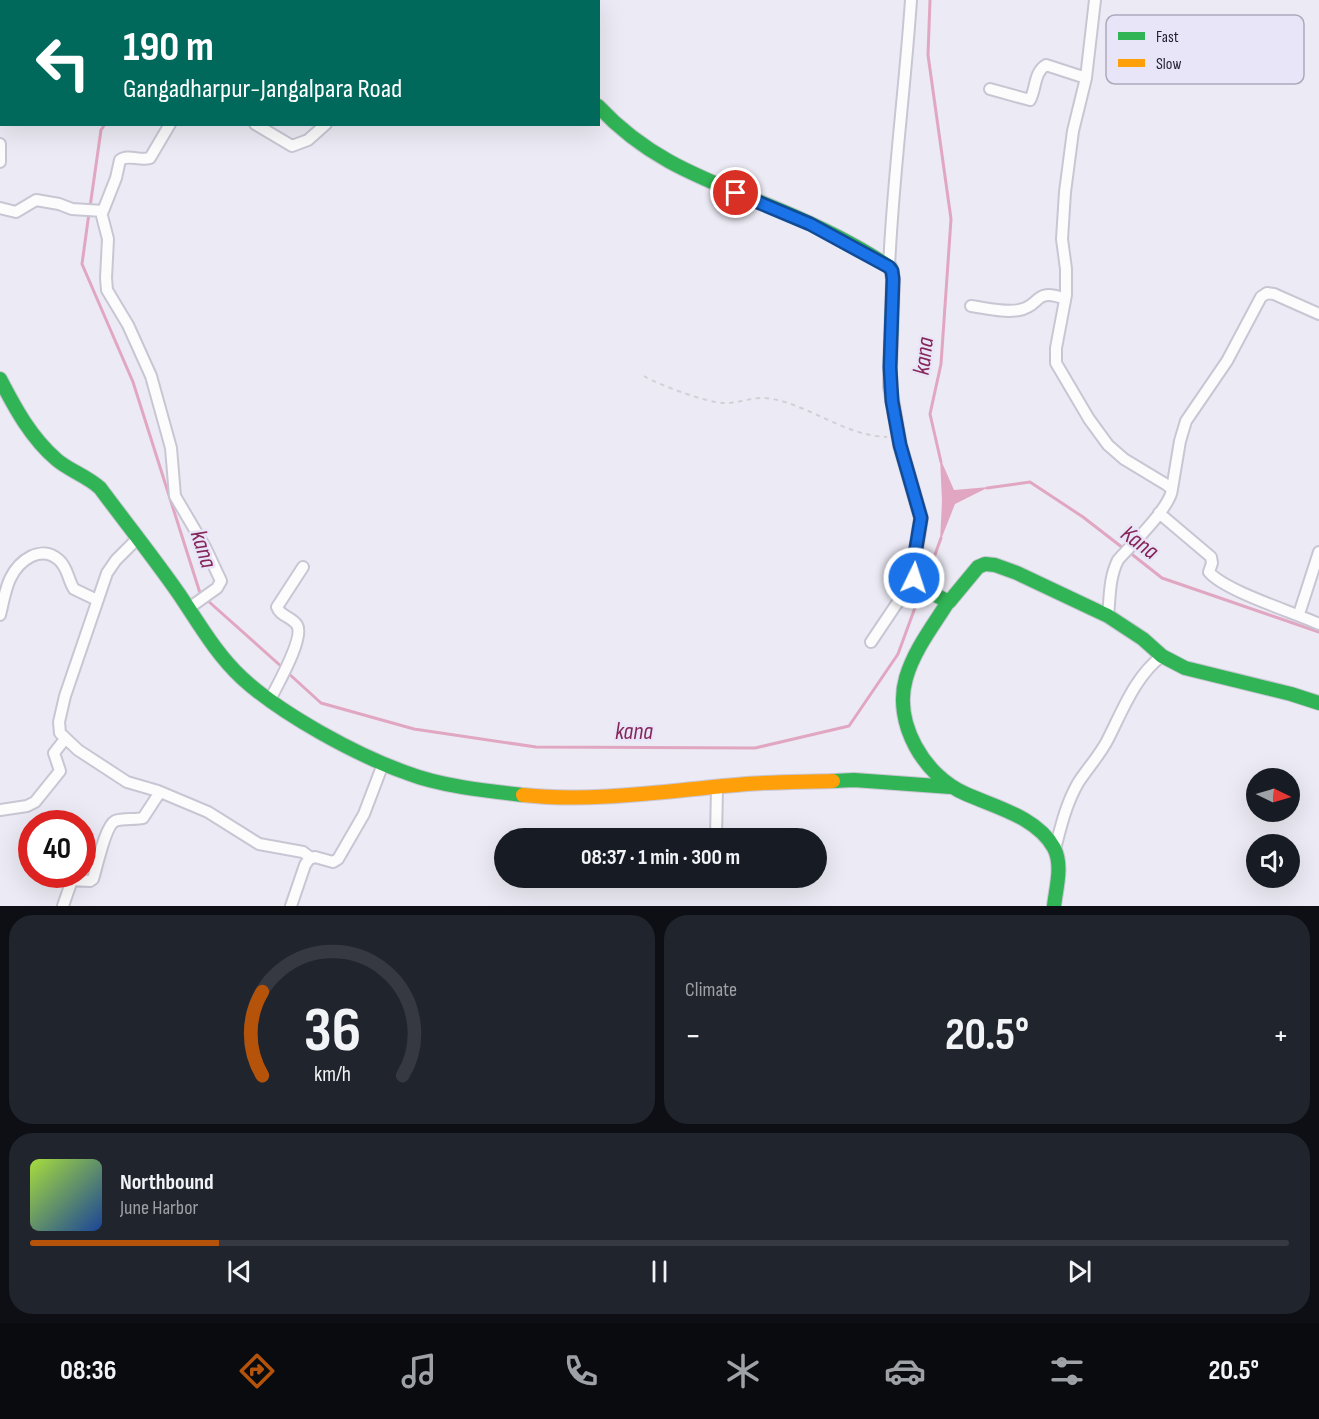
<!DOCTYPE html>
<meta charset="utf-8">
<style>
:root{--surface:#171b24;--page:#20242c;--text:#f1f3f6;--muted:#9ea1a6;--line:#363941;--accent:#b45309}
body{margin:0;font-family:"Sofia Sans Condensed",sans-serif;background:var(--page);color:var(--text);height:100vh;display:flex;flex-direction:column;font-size:22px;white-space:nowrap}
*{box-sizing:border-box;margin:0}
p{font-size:20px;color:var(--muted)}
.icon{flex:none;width:33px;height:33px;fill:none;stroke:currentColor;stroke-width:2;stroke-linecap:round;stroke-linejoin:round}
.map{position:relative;height:906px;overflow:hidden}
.side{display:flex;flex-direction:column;gap:9px;padding:9px;background:#0d0f14;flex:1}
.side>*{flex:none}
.banner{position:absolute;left:0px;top:0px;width:600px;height:126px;box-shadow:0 6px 24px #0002;background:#00695c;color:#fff;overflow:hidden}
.needle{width:39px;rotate:95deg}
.buttons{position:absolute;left:1246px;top:768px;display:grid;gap:12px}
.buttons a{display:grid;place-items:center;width:54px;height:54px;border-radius:50%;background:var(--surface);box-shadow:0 6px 24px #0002;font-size:30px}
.speed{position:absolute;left:18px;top:810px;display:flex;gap:12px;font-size:30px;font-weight:700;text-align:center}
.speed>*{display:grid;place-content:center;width:78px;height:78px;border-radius:50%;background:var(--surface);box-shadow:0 6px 24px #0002;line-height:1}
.speed .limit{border:9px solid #d22;background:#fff;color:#111}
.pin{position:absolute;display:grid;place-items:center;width:51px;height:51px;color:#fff;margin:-26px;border:3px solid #fff;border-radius:50%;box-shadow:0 2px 6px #0007}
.me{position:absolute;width:66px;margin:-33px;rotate:4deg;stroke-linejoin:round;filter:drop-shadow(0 0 4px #0008)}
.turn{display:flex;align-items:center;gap:21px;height:126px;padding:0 24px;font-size:27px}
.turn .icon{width:78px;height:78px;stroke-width:2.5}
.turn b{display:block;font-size:42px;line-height:51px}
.big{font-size:45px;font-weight:700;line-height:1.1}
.side .widget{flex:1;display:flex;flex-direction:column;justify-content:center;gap:9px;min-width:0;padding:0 21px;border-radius:24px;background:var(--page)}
.side .dial{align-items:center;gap:0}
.dial svg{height:156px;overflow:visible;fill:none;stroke:var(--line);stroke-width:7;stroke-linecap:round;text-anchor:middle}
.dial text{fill:var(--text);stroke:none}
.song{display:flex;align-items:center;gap:18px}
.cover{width:72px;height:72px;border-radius:9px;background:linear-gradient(135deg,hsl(80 70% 55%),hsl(220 70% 35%))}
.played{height:6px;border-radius:3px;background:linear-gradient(90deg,var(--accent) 15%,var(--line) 15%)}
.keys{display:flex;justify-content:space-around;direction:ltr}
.heat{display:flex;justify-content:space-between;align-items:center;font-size:33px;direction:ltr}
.side .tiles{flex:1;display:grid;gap:9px;grid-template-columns:1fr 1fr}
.widget:last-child{grid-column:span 2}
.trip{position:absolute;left:494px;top:828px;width:333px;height:60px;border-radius:30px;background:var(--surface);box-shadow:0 6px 24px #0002;font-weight:700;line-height:60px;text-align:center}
.tabs{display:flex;height:96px;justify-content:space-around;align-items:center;background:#090b0e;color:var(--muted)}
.tabs .icon{width:42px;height:42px}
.tabs .on{color:var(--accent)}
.tabs b{font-size:27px;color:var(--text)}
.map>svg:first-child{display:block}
.water{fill:#e1a7c2}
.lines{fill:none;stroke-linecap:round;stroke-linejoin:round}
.stream{stroke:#e1a7c2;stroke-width:3}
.street-casing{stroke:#c9c6d4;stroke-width:14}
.fast-casing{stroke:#c9c6d4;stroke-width:16}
.slow-casing{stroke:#c9c6d4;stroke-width:16}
.path{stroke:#d2d0d5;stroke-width:2;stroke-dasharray:4.5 4.5;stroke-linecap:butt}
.street{stroke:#fcfcfd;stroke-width:10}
.fast{stroke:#30b455;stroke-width:14}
.slow{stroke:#ff9f0a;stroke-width:14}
.route-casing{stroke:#114b97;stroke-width:15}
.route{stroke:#1a73e8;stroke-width:10}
.labels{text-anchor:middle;stroke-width:5;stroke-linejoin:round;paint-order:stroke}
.water-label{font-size:24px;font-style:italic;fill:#852656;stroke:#e8e5f9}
.key{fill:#e8e5f9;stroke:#ada9bd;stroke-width:1.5}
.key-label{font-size:16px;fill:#221e30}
</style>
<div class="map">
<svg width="1319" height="906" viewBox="0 0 1319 906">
<rect width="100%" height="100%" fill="#eceaf4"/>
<path class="water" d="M 940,458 L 954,490 L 989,487 L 955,504 L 940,542 L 942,501 Z"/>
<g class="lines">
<path class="stream" d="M 930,0 L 928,55 L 951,219 L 941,364 L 930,414 L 941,462
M 169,2 L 169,0
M 90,207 L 101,130 L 105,124
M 89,213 L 82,264 L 133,382 L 200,593 L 203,595
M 987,488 L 1030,482 L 1083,517 L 1123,548
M 1129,552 L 1162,578 L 1319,632
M 924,585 L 941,538
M 207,600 L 283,668
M 287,672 L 321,703 L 414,729 L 536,747 L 755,748 L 849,726 L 898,654 L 920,594"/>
<g class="street-casing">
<path id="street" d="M 1095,0 L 1086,78 L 1073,131 L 1065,192 L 1062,239 L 1066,269 L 1066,295 L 1056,348 L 1056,363 L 1089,419 L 1108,445 L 1124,459 L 1167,485 L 1172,489 C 1171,507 1131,545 1118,560 C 1109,578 1110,597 1108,616
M 29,2 L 30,0
M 533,2 L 534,0
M 990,89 L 1030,100 C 1036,89 1034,72 1046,65 L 1086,78
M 0,105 L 2,93
M 255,124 L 292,146 L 308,140 L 326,124
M 0,144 L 0,162
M 0,208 L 16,212 L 36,200 L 59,204 L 72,209 L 103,211 L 116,178 L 120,160 C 128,154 140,161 150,158 L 170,124
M 101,212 L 108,239 L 106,278 L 107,290 L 128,325 L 151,376 L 171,448 L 175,496 L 205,547 L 221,581 L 217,588 L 189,608
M 889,267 C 893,177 905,89 911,0
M 971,306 C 986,308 1004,313 1019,310 C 1042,306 1033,287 1065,299
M 1172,489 L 1180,441 L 1186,421 L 1227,361 L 1261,297 L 1267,293 L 1274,294 L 1319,314
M 1159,513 L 1211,557 L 1212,563 L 1209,572 C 1225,591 1293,612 1319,624
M 138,538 L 116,560 L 107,573 L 65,696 L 59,722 L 60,733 L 78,750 L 127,782 L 158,791 L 208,812 L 259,844 L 303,852 L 311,858
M 1299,614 L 1319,552
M 0,615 C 3,603 5,590 10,579 C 19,560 41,544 59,560 C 68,568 68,580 74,589 L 97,600
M 871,642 L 914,578
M 270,700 C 276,687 305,638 297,625 C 292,617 280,616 277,607 L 303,567
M 0,810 L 27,806 L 35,802 L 60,771 L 54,753 L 65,739
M 716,838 L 717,787
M 1055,849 C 1061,826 1066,804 1078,783 C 1087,769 1099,756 1107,741 C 1122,712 1135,676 1162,656
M 63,906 L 72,880 L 90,881 L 93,879 C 97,867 105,826 115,821 C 123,818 135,820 143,818 L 160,792
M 291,906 L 305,865 L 309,859 L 315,857 L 333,862 L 338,859 L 364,814 L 383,764"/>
</g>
<g class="fast-casing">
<path id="fast" d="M 598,106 C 652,164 711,181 782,211 C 820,227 857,245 891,268 L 893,279 L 890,370
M 0,379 C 15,408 31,438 57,460 C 70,471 87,476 100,488 C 126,523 154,558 179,594 C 198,622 216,654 242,678 C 281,714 356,755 407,773 C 440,786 487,791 523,795
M 916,550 L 913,568 L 916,585 L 949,602 L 978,567 L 985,564 L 995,565 L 1017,573 L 1108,616 L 1143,639 L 1162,656 L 1185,668 L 1291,694 L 1319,703
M 948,602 C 933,626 914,650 906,678 C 893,723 924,776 966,794 C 995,807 1037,817 1054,848 C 1063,865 1056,888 1054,906
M 833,781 L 854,780 L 951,787"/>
</g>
<g class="slow-casing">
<path id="slow" d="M 519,0 L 520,2
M 890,370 L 890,387 L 900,445 L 921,518 L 916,550
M 523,795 C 597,803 672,790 746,784 C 775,782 804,782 833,781"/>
</g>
<path class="path" d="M 644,376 C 659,385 705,402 723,403 C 741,404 752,395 773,399 C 812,407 847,436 887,437"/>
<use href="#street" class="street"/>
<use href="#fast" class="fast"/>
<use href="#slow" class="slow"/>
</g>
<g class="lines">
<g class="route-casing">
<path id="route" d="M 736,193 L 810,224 L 889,267 L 892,271 L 893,279 L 890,367 L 892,401 L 900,445 L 921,518 L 914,560 L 914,578"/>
</g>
<use href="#route" class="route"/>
</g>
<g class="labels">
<g class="water-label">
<text transform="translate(923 356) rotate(-83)" y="8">kana</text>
<text transform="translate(1140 542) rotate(36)" y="8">Kana</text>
<text transform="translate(204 549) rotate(72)" y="8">kana</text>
<text x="634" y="739">kana</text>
</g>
</g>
<rect x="1106" y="15" width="198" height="69" rx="9" class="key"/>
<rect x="1118" y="32" width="27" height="8" fill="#30b455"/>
<rect x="1118" y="59" width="27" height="8" fill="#ff9f0a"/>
<g class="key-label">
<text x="1156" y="42">Fast</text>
<text x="1156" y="69">Slow</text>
</g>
</svg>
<div class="buttons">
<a><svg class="needle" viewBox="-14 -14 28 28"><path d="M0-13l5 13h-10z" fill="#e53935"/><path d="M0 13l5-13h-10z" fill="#9ea1a6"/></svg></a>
<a><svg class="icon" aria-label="sound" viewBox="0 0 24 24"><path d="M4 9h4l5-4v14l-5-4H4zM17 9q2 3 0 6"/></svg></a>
</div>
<div class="speed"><div class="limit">40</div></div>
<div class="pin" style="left:736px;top:193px;background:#d93025"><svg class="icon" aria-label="arrive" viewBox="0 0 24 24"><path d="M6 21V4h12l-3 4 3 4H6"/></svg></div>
<svg class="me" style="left:914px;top:578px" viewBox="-20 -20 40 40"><circle r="17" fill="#1a73e8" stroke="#fff" stroke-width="3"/><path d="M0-11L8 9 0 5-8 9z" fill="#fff"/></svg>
<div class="trip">08:37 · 1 min · 300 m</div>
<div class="banner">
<div class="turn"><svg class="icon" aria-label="left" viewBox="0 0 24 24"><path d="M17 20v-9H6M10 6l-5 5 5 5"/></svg><div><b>190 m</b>Gangadharpur-Jangalpara Road</div></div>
</div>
</div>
<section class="side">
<div class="tiles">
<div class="widget dial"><svg viewBox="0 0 100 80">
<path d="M14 69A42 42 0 1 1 86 69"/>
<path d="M14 69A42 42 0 0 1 14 26" stroke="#b45309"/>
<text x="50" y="56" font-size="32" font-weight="700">36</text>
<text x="50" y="72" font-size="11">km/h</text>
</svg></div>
<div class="widget"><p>Climate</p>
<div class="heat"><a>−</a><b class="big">20.5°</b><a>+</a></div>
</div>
<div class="widget">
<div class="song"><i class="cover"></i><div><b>Northbound</b><p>June Harbor</p></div></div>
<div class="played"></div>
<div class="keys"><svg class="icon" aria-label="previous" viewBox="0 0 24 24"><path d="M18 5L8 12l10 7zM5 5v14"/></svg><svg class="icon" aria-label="pause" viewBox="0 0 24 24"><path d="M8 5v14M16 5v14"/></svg><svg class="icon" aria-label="next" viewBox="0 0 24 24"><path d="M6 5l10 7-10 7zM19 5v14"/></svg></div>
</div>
</div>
</section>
<nav class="tabs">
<b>08:36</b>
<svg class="icon on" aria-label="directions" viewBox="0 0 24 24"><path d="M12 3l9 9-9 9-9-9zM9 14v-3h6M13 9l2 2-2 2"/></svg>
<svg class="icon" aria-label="music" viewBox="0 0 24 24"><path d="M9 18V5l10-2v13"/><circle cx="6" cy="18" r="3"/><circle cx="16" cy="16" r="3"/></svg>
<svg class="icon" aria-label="phone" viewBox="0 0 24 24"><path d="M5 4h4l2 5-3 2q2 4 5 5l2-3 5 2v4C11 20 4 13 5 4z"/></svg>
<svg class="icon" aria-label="climate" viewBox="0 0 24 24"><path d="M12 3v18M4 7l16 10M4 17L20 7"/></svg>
<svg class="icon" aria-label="car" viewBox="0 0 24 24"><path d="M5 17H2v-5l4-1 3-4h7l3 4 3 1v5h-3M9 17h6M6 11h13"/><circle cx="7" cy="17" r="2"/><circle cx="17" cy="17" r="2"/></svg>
<svg class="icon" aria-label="filters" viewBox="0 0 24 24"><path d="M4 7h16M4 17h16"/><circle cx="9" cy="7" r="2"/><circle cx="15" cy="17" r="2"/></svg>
<b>20.5°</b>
</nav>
